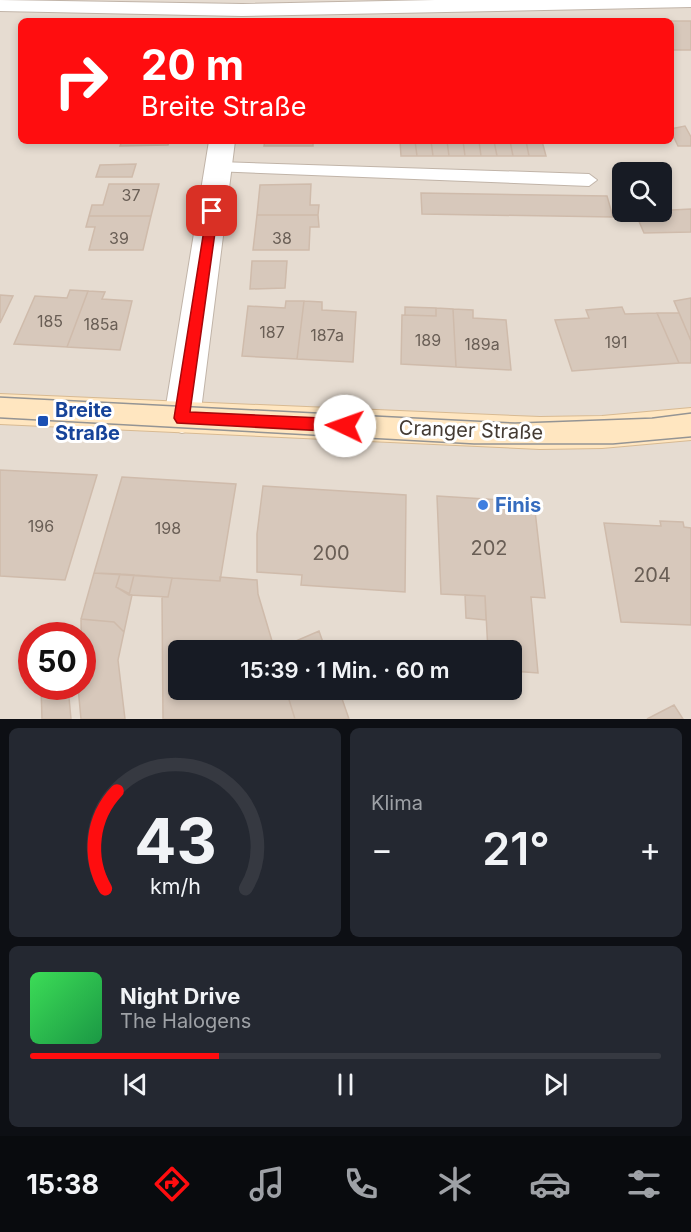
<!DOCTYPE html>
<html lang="de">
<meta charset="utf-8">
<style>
:root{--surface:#171b24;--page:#242831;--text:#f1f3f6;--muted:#9ea1a6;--line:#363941;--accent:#ff0d0f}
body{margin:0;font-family:Inter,sans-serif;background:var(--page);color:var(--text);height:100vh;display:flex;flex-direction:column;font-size:22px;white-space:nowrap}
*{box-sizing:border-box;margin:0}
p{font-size:20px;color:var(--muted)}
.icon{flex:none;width:33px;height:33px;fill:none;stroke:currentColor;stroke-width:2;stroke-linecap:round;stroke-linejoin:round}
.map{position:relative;height:719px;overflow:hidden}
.panel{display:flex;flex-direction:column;gap:9px;padding:9px;background:#0d0f14;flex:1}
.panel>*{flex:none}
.banner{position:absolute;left:18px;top:18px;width:656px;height:126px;border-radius:9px;box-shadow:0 3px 9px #0003;background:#ff0d0f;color:#fff;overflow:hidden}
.tools{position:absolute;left:612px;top:162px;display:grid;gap:12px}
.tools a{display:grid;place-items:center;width:60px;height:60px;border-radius:9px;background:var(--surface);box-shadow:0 3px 9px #0003;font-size:30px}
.speed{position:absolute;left:18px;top:622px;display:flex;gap:12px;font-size:30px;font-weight:700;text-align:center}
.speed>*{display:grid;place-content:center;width:78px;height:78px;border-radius:50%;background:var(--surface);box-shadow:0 3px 9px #0003;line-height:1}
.speed .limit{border:9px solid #d22;background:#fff;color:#111}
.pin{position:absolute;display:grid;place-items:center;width:51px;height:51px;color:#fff;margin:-26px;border-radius:12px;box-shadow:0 3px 9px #0006}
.me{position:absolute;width:66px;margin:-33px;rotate:273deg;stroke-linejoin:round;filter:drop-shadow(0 0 4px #0008)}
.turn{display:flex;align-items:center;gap:21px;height:126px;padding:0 24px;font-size:27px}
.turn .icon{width:78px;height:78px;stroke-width:2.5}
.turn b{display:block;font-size:42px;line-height:51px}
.big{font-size:45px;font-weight:600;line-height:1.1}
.panel .widget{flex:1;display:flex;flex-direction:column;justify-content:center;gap:9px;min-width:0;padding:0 21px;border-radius:9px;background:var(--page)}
.panel .dial{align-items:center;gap:0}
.dial svg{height:156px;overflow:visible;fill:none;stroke:var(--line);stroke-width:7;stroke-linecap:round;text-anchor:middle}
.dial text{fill:var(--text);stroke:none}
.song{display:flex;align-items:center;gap:18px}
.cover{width:72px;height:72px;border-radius:9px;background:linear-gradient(135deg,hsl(130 70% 55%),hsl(140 70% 35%))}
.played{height:6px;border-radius:3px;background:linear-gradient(90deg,var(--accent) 30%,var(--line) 30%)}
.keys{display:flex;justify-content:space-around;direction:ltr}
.heat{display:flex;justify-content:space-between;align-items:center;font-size:33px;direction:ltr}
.panel .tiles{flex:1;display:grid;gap:9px;grid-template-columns:1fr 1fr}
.widget:last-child{grid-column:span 2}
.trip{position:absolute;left:168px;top:640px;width:354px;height:60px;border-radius:9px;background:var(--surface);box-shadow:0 3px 9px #0003;font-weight:600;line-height:60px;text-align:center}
.menu{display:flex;height:96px;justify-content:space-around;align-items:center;background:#090b0e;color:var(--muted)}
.menu .icon{width:42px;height:42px}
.menu .active{color:var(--accent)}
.menu b{font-size:27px;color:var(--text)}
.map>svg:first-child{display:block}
.residential{fill:#e6dcd1;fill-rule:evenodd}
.building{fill:#d7c8bb;stroke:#cfbbab;stroke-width:1.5}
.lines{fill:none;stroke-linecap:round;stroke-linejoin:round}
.service-casing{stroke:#c1b4a8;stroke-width:2}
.minor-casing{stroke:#c1b4a8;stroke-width:2}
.secondary-casing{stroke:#d8ba92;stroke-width:2}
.service{fill:#fff;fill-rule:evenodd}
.minor{fill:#fff;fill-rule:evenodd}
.secondary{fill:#ffe6c0;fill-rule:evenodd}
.tram{stroke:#949494;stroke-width:1.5}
.route{fill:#ff0d0f;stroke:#a6080a;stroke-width:1.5}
.transit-dot{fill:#1a4fb4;stroke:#fff;stroke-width:2}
.shop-dot{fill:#3f7fe0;stroke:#fff;stroke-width:2}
.labels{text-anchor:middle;stroke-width:6;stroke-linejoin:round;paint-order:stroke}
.number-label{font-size:16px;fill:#695e55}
.transit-label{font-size:20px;font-weight:bold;fill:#164399;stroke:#fff;text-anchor:start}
.street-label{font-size:20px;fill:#443b33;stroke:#fff}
.shop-label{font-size:20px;font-weight:bold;fill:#366cbe;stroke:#fff;text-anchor:start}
.near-number-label{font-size:20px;fill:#695e55}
</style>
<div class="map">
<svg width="691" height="719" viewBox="0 0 691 719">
<rect width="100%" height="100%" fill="#f2ebe3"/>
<path class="residential" d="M 0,0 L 691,0 L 691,719 L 0,719 ZM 21,21 L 670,21 L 670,141 L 21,141 ZM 622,172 L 662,172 L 662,212 L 622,212 ZM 32,636 L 82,636 L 82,687 L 32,687 ZM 178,651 L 512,651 L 512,690 L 178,690 Z"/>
<path class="building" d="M 670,21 L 691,21 L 691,50 L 670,50 Z
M 685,126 L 691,137 L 691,146 L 678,146 L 670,129 Z
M 122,141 L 169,141 L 168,145 L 120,146 Z
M 265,141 L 313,141 L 313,146 L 264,146 Z
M 400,141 L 415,141 L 417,156 L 401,156 Z
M 415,141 L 431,141 L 433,156 L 417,156 Z
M 431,141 L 447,141 L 449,156 L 433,156 Z
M 447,141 L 463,141 L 465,156 L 449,156 Z
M 463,141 L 479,141 L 481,156 L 465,156 Z
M 479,141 L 494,141 L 497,156 L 481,156 Z
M 494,141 L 510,141 L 513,156 L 497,156 Z
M 510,141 L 526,141 L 529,156 L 513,156 Z
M 526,141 L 542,141 L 546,156 L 529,156 Z
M 136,164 L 132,177 L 96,177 L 100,165 Z
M 109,184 L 159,184 L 151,216 L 89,216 L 92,205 L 103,205 Z
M 311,184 L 310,205 L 319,205 L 318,215 L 257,215 L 260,185 Z
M 421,193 L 607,196 L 613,217 L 422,214 Z
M 691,209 L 691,232 L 644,233 L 635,212 Z
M 257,215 L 318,215 L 319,227 L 310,227 L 309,250 L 253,250 Z
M 89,216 L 151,216 L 143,250 L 89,250 L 95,227 L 86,227 Z
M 252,261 L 287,261 L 285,288 L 250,289 Z
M 70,290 L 88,291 L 67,347 L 14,344 L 35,296 L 67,298 Z
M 88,291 L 105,292 L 102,299 L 132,301 L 120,350 L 67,347 Z
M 0,295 L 13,296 L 0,323 Z
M 691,298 L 691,341 L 674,301 Z
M 286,301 L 304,301 L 297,359 L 242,356 L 248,306 L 285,308 Z
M 304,301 L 322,302 L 322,310 L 356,312 L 353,362 L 297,359 Z
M 405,307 L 436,308 L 436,316 L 405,315 Z
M 622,307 L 625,314 L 657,313 L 679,363 L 572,371 L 555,320 L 589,318 L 586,310 Z
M 436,308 L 453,309 L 456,367 L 401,364 L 402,315 L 436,316 Z
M 453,309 L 473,310 L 473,318 L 506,320 L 511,370 L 456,367 Z
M 657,313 L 679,313 L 691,341 L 691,363 L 679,363 Z
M 0,470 L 97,475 L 65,580 L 0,576 Z
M 122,477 L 236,484 L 220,581 L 94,573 Z
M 263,486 L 406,495 L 405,592 L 301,585 L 302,575 L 257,572 L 257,534 Z
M 437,496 L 534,502 L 545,598 L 531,597 L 538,673 L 512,671 L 512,651 L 488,651 L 485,596 L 441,594 Z
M 660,521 L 683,522 L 684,527 L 691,528 L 691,625 L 621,622 L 604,523 L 661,526 Z
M 94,573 L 120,574 L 116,587 L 132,595 L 124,632 L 114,622 L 81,619 Z
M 120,574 L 134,575 L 129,595 L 116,587 Z
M 134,575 L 172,578 L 168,597 L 129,595 Z
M 220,577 L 257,580 L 258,594 L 275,651 L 178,651 L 178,690 L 286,690 L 295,719 L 163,719 L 162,597 L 168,597 L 172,578 L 220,581 Z
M 465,595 L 485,596 L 486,620 L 466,618 Z
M 81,619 L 114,622 L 124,632 L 118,660 L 125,719 L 81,719 L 78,687 L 82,687 Z
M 319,631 L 326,651 L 275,651 L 275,650 Z
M 41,687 L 68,687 L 71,719 L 42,719 Z
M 286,690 L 339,690 L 349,719 L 295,719 Z
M 674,705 L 683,719 L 647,719 Z"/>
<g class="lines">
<g class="service-casing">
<path id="service" d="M 219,162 L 589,174 L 597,180 L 589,186 L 213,171 L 211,167 Z"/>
</g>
<g class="minor-casing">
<path id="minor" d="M 0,0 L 242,4 L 435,0 L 691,0 L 691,7 L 242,16 L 0,11 Z
M 209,141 L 235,141 L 200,418 L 194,429 L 182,433 L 170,429 L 164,418 Z"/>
</g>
<g class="secondary-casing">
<path id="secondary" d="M 0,394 L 540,417 L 602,416 L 691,408 L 691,440 L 602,448 L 540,449 L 0,424 Z"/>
</g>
<use href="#service" class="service"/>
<use href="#minor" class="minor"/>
<use href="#secondary" class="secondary"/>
<path class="tram" d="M 0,397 L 515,423 L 652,418 L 691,413
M 0,418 L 474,444 L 613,444 L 691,437"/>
</g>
<path class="route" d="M 212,207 L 218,211 L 190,412 L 345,419 L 350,421 L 352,426 L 350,430 L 345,432 L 177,423 L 174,418 L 207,211 Z"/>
<rect class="transit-dot" x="37" y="415" width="12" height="12" rx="3"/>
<circle class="shop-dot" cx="483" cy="505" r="6"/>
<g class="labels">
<g class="number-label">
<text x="131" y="201">37</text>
<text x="119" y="244">39</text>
<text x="282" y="244">38</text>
<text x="50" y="327">185</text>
<text x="101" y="330">185a</text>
<text x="272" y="338">187</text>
<text x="327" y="341">187a</text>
<text x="428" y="346">189</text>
<text x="616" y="348">191</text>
<text x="482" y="350">189a</text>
<text x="41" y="532">196</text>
<text x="168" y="534">198</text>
</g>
<g class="transit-label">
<text x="55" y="417">Breite<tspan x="55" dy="23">Straße</tspan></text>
</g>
<g class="street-label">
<text transform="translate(471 430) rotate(2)" y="7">Cranger Straße</text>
</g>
<g class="shop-label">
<text x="495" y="512">Finis</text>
</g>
<g class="near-number-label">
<text x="489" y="555">202</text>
<text x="331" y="560">200</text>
<text x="652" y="582">204</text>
</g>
</g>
</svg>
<div class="tools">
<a><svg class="icon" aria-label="search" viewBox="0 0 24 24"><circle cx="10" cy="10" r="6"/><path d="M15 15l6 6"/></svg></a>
</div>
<div class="speed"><div class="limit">50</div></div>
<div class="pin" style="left:212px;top:211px;background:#d93025"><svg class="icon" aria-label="arrive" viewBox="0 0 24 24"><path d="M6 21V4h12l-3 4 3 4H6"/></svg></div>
<svg class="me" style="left:345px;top:426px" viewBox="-20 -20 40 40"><circle r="19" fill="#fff"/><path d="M0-13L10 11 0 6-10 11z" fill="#ff0d0f"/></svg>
<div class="trip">15:39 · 1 Min. · 60 m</div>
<div class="banner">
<div class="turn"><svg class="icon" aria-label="right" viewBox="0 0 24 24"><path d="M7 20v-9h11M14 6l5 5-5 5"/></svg><div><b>20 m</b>Breite Straße</div></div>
</div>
</div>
<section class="panel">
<div class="tiles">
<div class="widget dial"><svg viewBox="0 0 100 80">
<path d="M14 69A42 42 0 1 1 86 69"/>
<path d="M14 69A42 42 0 0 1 20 19" stroke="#ff0d0f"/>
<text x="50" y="56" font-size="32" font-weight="700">43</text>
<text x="50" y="72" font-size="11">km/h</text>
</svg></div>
<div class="widget"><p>Klima</p>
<div class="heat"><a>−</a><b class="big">21°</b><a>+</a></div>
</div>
<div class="widget">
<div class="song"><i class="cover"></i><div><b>Night Drive</b><p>The Halogens</p></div></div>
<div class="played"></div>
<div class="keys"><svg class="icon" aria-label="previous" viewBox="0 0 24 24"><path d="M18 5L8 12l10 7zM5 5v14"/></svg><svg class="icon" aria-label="pause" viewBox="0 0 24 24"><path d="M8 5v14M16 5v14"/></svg><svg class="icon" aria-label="next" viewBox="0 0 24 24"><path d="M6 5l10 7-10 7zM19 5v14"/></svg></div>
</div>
</div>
</section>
<nav class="menu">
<b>15:38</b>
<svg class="icon active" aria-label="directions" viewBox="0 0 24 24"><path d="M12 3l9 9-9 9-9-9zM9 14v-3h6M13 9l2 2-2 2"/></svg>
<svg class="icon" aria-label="music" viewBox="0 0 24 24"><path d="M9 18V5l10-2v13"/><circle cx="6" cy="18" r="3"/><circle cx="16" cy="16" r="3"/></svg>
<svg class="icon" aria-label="phone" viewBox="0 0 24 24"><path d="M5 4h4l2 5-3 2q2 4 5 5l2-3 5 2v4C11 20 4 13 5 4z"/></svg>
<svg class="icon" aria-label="climate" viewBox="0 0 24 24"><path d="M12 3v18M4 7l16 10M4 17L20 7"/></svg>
<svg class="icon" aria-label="car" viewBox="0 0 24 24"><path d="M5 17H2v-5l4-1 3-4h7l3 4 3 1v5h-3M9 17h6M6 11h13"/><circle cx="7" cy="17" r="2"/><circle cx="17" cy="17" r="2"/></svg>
<svg class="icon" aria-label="filters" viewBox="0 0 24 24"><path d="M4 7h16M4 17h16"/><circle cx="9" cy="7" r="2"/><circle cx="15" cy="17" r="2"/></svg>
</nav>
